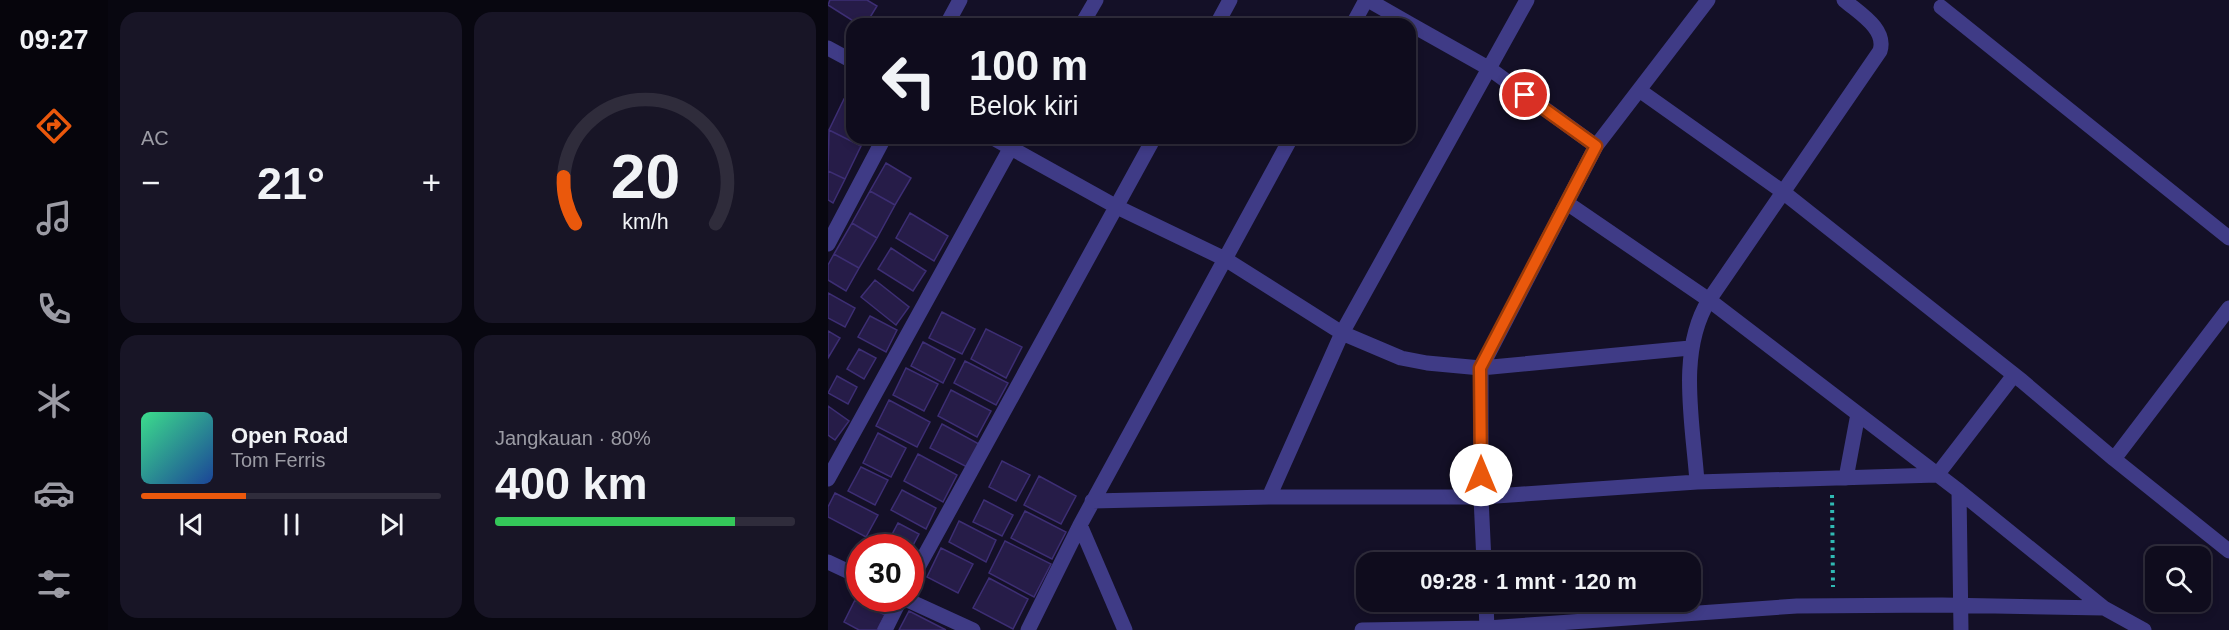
<!DOCTYPE html>
<html lang="id">
<meta charset="utf-8">
<style>
:root{--surface:#0f0c1d;--page:#181526;--text:#f1f3f6;--muted:#9b9ba4;--line:#2f2c3b;--accent:#ea580c}
body{margin:0;font-family:Arial,sans-serif;background:var(--page);color:var(--text);height:100vh;display:flex;flex-direction:column;font-size:22px;white-space:nowrap}
*{box-sizing:border-box;margin:0}
p{font-size:20px;color:var(--muted)}
.icon{flex:none;width:33px;height:33px;fill:none;stroke:currentColor;stroke-width:2;stroke-linecap:round;stroke-linejoin:round}
.map{position:relative;flex:1;overflow:hidden}
.details{display:flex;flex-direction:column;gap:12px;padding:12px;background:#080710;width:720px}
.details>*{flex:none}
.top-card{position:absolute;left:18px;top:18px;width:570px;height:126px;border-radius:18px;box-shadow:0 3px 9px #0003,0 0 0 2px var(--line);background:#0f0c1d;color:var(--text);overflow:hidden}
.fabs{position:absolute;left:1317px;top:546px;display:grid;gap:12px}
.fabs a{display:grid;place-items:center;width:66px;height:66px;border-radius:12px;background:var(--surface);box-shadow:0 3px 9px #0003,0 0 0 2px var(--line);font-size:30px}
.speed{position:absolute;left:18px;top:534px;display:flex;gap:12px;font-size:30px;font-weight:700;text-align:center}
.speed>*{display:grid;place-content:center;width:78px;height:78px;border-radius:50%;background:var(--surface);box-shadow:0 3px 9px #0003,0 0 0 2px var(--line);line-height:1}
.speed .limit{border:9px solid #d22;background:#fff;color:#111}
.pin{position:absolute;display:grid;place-items:center;width:51px;height:51px;color:#fff;margin:-26px;border:3px solid #fff;border-radius:50%;box-shadow:0 2px 6px #0007}
.me{position:absolute;width:66px;margin:-33px;rotate:0deg;stroke-linejoin:round;filter:drop-shadow(0 0 4px #0008)}
.turn{display:flex;align-items:center;gap:21px;height:126px;padding:0 24px;font-size:27px}
.turn .icon{width:78px;height:78px;stroke-width:2.5}
.turn b{display:block;font-size:42px;line-height:51px}
.big{font-size:45px;font-weight:700;line-height:1.1}
.details .card{flex:1;display:flex;flex-direction:column;justify-content:center;gap:9px;min-width:0;padding:0 21px;border-radius:18px;background:var(--page)}
.details .dial{align-items:center;gap:0}
.dial svg{height:156px;overflow:visible;fill:none;stroke:var(--line);stroke-width:7;stroke-linecap:round;text-anchor:middle}
.dial text{fill:var(--text);stroke:none}
.song{display:flex;align-items:center;gap:18px}
.cover{width:72px;height:72px;border-radius:9px;background:linear-gradient(135deg,hsl(150 70% 55%),hsl(220 70% 35%))}
.played{height:6px;border-radius:3px;background:linear-gradient(90deg,var(--accent) 35%,var(--line) 35%)}
.keys{display:flex;justify-content:space-around;direction:ltr}
.heat{display:flex;justify-content:space-between;align-items:center;font-size:33px;direction:ltr}
.charge{height:9px;border-radius:4px;background:linear-gradient(90deg,#34c759 80%,var(--line) 0)}
.details .tiles{flex:1;display:grid;gap:12px;grid-template-columns:repeat(2,1fr)}
.trip{position:absolute;left:528px;top:552px;width:345px;height:60px;border-radius:18px;background:var(--surface);box-shadow:0 3px 9px #0003,0 0 0 2px var(--line);font-weight:700;line-height:60px;text-align:center}
main{display:flex;flex:1;min-height:0}
.tabs{display:flex;flex-direction:column;width:108px;justify-content:space-around;align-items:center;background:#06050c;color:var(--muted)}
.tabs .icon{width:42px;height:42px}
.tabs .on{color:var(--accent)}
.tabs b{font-size:27px;color:var(--text)}
.map>svg:first-child{display:block}
.building{fill:#261c48;stroke:#3d2e74;stroke-width:1.5}
.lines{fill:none;stroke-linecap:round;stroke-linejoin:round}
.path{stroke:#30b9b3;stroke-width:4;stroke-dasharray:3 4.5;stroke-linecap:butt}
.minor{stroke:#3f3b86;stroke-width:15}
.route-casing{stroke:#983908;stroke-width:15}
.route{stroke:#ea580c;stroke-width:10}
</style>
<main>
<nav class="tabs">
<b>09:27</b>
<svg class="icon on" aria-label="directions" viewBox="0 0 24 24"><path d="M12 3l9 9-9 9-9-9zM9 14v-3h6M13 9l2 2-2 2"/></svg>
<svg class="icon" aria-label="music" viewBox="0 0 24 24"><path d="M9 18V5l10-2v13"/><circle cx="6" cy="18" r="3"/><circle cx="16" cy="16" r="3"/></svg>
<svg class="icon" aria-label="phone" viewBox="0 0 24 24"><path d="M5 4h4l2 5-3 2q2 4 5 5l2-3 5 2v4C11 20 4 13 5 4z"/></svg>
<svg class="icon" aria-label="climate" viewBox="0 0 24 24"><path d="M12 3v18M4 7l16 10M4 17L20 7"/></svg>
<svg class="icon" aria-label="car" viewBox="0 0 24 24"><path d="M5 17H2v-5l4-1 3-4h7l3 4 3 1v5h-3M9 17h6M6 11h13"/><circle cx="7" cy="17" r="2"/><circle cx="17" cy="17" r="2"/></svg>
<svg class="icon" aria-label="filters" viewBox="0 0 24 24"><path d="M4 7h16M4 17h16"/><circle cx="9" cy="7" r="2"/><circle cx="15" cy="17" r="2"/></svg>
</nav>
<section class="details">
<div class="tiles">
<div class="card"><p>AC</p>
<div class="heat"><a>−</a><b class="big">21°</b><a>+</a></div>
</div>
<div class="card dial"><svg viewBox="0 0 100 80">
<path d="M14 69A42 42 0 1 1 86 69"/>
<path d="M14 69A42 42 0 0 1 8 45" stroke="#ea580c"/>
<text x="50" y="56" font-size="32" font-weight="700">20</text>
<text x="50" y="72" font-size="11">km/h</text>
</svg></div>
<div class="card">
<div class="song"><i class="cover"></i><div><b>Open Road</b><p>Tom Ferris</p></div></div>
<div class="played"></div>
<div class="keys"><svg class="icon" aria-label="previous" viewBox="0 0 24 24"><path d="M18 5L8 12l10 7zM5 5v14"/></svg><svg class="icon" aria-label="pause" viewBox="0 0 24 24"><path d="M8 5v14M16 5v14"/></svg><svg class="icon" aria-label="next" viewBox="0 0 24 24"><path d="M6 5l10 7-10 7zM19 5v14"/></svg></div>
</div>
<div class="card"><p>Jangkauan · 80%</p><b class="big">400 km</b><div class="charge"></div></div>
</div>
</section>
<div class="map">
<svg width="1401" height="630" viewBox="0 0 1401 630">
<rect width="100%" height="100%" fill="#141027"/>
<path class="building" d="M 2,0 L 39,0 L 49,6 L 38,24 L 30,24 L 0,5 Z
M 16,99 L 24,103 L 24,138 L 37,138 L 33,146 L 1,130 Z
M 1,130 L 33,146 L 17,179 L 0,171 Z
M 58,163 L 83,178 L 67,205 L 42,191 Z
M 0,171 L 17,179 L 5,203 L 0,200 Z
M 42,191 L 67,205 L 49,238 L 24,223 Z
M 82,213 L 120,236 L 106,261 L 68,238 Z
M 24,223 L 49,238 L 31,268 L 6,254 Z
M 63,248 L 98,271 L 85,291 L 50,269 Z
M 6,254 L 31,268 L 18,291 L 0,280 L 0,265 Z
M 47,280 L 81,307 L 68,325 L 33,297 Z
M 0,293 L 27,308 L 17,327 L 0,318 Z
M 114,312 L 147,329 L 134,354 L 101,338 Z
M 42,316 L 69,330 L 58,352 L 30,337 Z
M 158,329 L 194,347 L 178,378 L 143,359 Z
M 0,331 L 12,338 L 0,358 Z
M 95,342 L 127,359 L 115,383 L 83,366 Z
M 31,349 L 48,358 L 36,379 L 19,369 Z
M 137,361 L 180,383 L 168,405 L 126,383 Z
M 78,368 L 110,384 L 96,411 L 65,395 Z
M 9,376 L 29,387 L 20,404 L 0,393 Z
M 123,390 L 163,411 L 149,437 L 110,416 Z
M 61,400 L 102,422 L 89,447 L 48,426 Z
M 0,406 L 21,421 L 7,440 L 0,435 Z
M 114,424 L 151,444 L 139,467 L 102,448 Z
M 50,433 L 78,448 L 63,477 L 35,463 Z
M 90,454 L 129,475 L 115,502 L 76,481 Z
M 174,461 L 202,475 L 188,501 L 161,487 Z
M 33,467 L 60,480 L 47,505 L 20,491 Z
M 211,476 L 248,496 L 233,524 L 196,505 Z
M 74,490 L 108,508 L 98,529 L 63,510 Z
M 7,493 L 50,515 L 38,537 L 0,517 L 0,507 Z
M 156,500 L 185,515 L 174,536 L 145,522 Z
M 197,511 L 238,532 L 224,559 L 183,538 Z
M 131,521 L 168,540 L 158,562 L 121,542 Z
M 70,523 L 91,534 L 82,551 L 82,548 L 66,548 L 59,544 Z
M 177,541 L 223,564 L 206,597 L 161,573 Z
M 113,548 L 145,564 L 130,593 L 99,577 Z
M 161,578 L 200,599 L 185,629 L 145,608 Z
M 27,600 L 57,615 L 49,630 L 31,630 L 16,622 Z
M 81,611 L 118,630 L 71,630 Z"/>
<g class="lines">
<path class="path" d="M 1004,495 L 1005,587"/>
<path class="minor" d="M 540,0 L 582,24
M 1113,7 L 1401,238
M 119,24 L 132,0
M 254,24 L 268,0
M 389,24 L 402,0
M 525,24 L 538,0
M 582,24 L 662,69 L 768,146
M 0,48 L 24,61
M 811,90 L 955,192 L 1194,381 L 1286,459 L 1401,551
M 165,138 L 289,207 L 397,259 L 514,333 L 573,358 L 599,363 L 653,368 L 862,348
M 739,203 L 881,300 L 1131,491 L 1276,608
M 0,244 L 56,138
M 1286,459 L 1401,308
M 1018,478 L 1030,414
M 0,479 L 188,138
M 869,482 C 865,423 849,352 881,300 L 1052,51 C 1059,29 1031,13 1016,0
M 1131,491 L 1133,630
M 441,497 L 514,333 L 699,0
M 264,501 L 441,497 L 653,497 L 869,482 L 1109,475 L 1186,375
M 252,525 L 297,630
M 0,562 L 32,577
M 656,562 L 653,497 L 653,368 L 768,146 L 880,0
M 82,582 L 326,138
M 75,598 L 145,630
M 658,602 L 659,630
M 57,630 L 73,598
M 200,630 L 252,525 L 463,138
M 534,630 L 659,628 L 969,606 L 1114,605 L 1276,608 L 1316,630"/>
</g>
<g class="lines">
<g class="route-casing">
<path id="route" d="M 653,475 L 652,368 L 768,146 L 697,95"/>
</g>
<use href="#route" class="route"/>
</g>
</svg>
<div class="fabs">
<a><svg class="icon" aria-label="search" viewBox="0 0 24 24"><circle cx="10" cy="10" r="6"/><path d="M15 15l6 6"/></svg></a>
</div>
<div class="speed"><div class="limit">30</div></div>
<div class="pin" style="left:697px;top:95px;background:#d93025"><svg class="icon" aria-label="arrive" viewBox="0 0 24 24"><path d="M6 21V4h12l-3 4 3 4H6"/></svg></div>
<svg class="me" style="left:653px;top:475px" viewBox="-20 -20 40 40"><circle r="19" fill="#fff"/><path d="M0-13L10 11 0 6-10 11z" fill="#ea580c"/></svg>
<div class="trip">09:28 · 1 mnt · 120 m</div>
<div class="top-card">
<div class="turn"><svg class="icon" aria-label="left" viewBox="0 0 24 24"><path d="M17 20v-9H6M10 6l-5 5 5 5"/></svg><div><b>100 m</b>Belok kiri</div></div>
</div>
</div>
</main>
